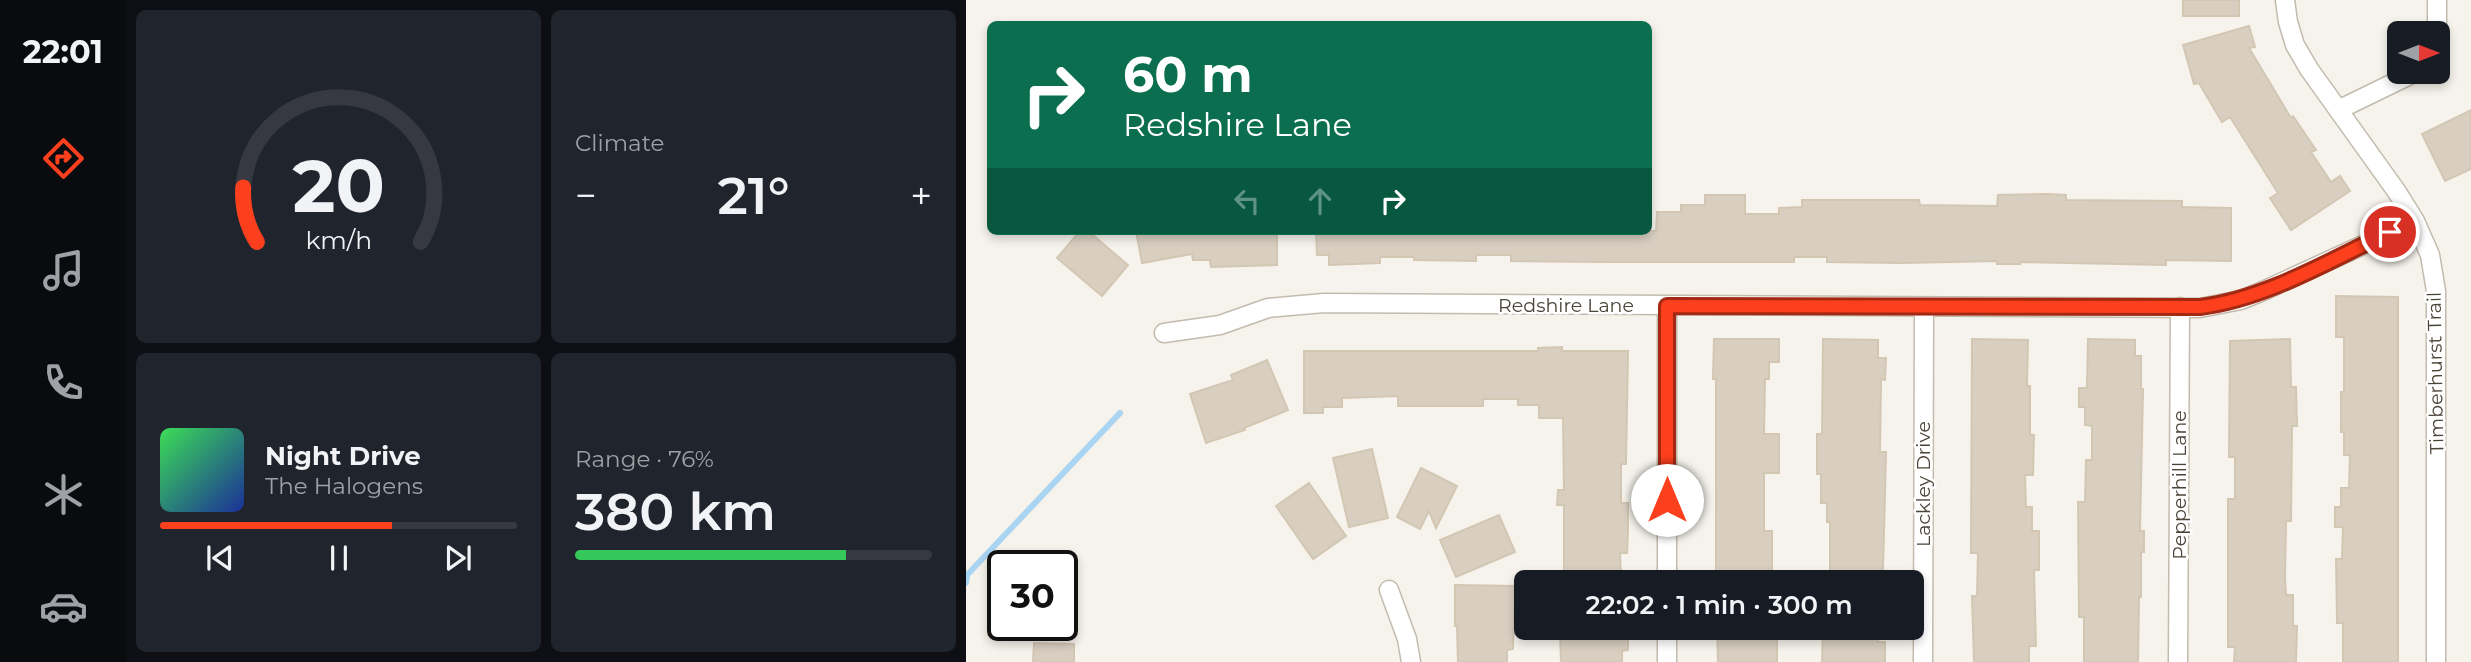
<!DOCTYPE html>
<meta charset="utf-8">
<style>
:root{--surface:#171b24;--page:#20242c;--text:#f1f3f6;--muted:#9ea1a6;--line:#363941;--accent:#fc3f1d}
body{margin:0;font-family:Montserrat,sans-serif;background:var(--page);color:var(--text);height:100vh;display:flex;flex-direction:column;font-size:26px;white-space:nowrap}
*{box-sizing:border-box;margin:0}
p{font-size:23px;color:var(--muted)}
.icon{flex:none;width:38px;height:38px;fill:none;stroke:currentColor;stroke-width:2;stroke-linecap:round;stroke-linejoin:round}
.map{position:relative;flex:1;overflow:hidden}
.panel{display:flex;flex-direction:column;gap:10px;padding:10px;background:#0d0f14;width:840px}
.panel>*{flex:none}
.banner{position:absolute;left:21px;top:21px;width:665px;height:214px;border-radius:10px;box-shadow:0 4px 10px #0003;background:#0b6e4f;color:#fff;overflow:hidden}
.needle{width:46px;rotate:90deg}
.tools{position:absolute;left:1421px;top:21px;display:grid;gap:14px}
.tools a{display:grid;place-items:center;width:63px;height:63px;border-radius:10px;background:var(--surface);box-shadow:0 4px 10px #0003;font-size:35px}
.speed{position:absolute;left:21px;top:550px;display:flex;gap:14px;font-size:35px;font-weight:700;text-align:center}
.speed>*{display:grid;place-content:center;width:91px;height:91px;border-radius:50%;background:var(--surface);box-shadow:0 4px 10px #0003;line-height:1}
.speed .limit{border:4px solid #111;border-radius:10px;background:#fff;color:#111}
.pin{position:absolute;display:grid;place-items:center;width:60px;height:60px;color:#fff;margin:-30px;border:4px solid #fff;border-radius:50%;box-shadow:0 2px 7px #0007}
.me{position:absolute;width:77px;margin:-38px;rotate:0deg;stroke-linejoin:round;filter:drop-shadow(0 0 5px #0008)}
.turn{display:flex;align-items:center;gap:24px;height:147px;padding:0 21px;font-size:32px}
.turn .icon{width:91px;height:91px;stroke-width:2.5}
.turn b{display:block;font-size:49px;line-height:60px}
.lanes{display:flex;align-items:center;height:66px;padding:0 21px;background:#0003;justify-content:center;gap:35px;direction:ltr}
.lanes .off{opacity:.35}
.big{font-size:52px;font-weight:600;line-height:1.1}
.panel .widget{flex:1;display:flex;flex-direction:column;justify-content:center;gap:10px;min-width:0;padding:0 24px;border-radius:10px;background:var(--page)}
.panel .dial{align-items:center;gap:0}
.dial svg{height:182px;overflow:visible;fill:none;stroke:var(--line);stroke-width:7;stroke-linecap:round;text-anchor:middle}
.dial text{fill:var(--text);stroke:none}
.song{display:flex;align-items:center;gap:21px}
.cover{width:84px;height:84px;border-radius:10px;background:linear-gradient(135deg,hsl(130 70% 55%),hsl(230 70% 35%))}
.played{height:7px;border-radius:4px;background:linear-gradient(90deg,var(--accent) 65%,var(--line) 65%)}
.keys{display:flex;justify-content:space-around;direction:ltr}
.heat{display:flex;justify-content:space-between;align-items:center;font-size:38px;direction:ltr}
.charge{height:10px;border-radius:5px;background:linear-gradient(90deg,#34c759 76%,var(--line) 0)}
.panel .tiles{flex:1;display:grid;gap:10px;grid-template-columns:repeat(2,1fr)}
.trip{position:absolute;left:548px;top:570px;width:410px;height:70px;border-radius:10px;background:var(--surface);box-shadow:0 4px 10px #0003;font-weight:600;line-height:70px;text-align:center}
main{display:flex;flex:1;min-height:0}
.tab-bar{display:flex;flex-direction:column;width:126px;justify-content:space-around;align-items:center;background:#090b0e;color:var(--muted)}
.tab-bar .icon{width:49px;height:49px}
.tab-bar .current{color:var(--accent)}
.tab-bar b{font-size:32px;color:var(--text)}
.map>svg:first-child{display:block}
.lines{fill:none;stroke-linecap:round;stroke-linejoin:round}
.stream{stroke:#a9d4f2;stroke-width:6}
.building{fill:#d8cfc1;stroke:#d3c7b4;stroke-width:2}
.minor-casing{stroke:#c2bbae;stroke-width:21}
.minor{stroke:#fff;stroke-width:18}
.route-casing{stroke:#a42913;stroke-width:18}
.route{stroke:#fc3f1d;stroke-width:12}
.labels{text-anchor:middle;stroke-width:5;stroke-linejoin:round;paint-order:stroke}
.street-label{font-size:19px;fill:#4b4439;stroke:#fff}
</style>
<main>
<nav class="tab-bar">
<b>22:01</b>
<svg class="icon current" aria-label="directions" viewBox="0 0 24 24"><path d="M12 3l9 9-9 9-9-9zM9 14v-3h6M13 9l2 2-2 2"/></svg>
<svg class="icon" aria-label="music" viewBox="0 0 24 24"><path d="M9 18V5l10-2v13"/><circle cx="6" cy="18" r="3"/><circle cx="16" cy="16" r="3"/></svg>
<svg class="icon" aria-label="phone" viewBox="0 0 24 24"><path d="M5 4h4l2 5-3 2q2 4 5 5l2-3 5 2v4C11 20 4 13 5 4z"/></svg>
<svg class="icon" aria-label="climate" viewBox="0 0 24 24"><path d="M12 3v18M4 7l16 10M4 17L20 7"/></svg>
<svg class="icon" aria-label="car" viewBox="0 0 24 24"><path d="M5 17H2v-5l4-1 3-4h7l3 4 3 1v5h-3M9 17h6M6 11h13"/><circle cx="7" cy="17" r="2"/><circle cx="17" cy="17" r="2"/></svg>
</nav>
<section class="panel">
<div class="tiles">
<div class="widget dial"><svg viewBox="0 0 100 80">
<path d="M14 69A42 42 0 1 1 86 69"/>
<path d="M14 69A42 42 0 0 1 8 45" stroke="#fc3f1d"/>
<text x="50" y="56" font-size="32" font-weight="700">20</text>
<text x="50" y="72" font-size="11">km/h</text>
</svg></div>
<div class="widget"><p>Climate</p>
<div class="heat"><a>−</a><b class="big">21°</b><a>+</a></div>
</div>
<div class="widget">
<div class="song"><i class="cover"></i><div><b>Night Drive</b><p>The Halogens</p></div></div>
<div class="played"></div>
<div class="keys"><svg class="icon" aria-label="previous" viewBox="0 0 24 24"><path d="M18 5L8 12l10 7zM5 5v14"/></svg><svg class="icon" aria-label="pause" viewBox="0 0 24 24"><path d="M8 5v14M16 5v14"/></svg><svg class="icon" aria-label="next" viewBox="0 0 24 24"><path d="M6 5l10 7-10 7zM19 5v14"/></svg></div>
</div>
<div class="widget"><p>Range · 76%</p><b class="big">380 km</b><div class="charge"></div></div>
</div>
</section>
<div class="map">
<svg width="1505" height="662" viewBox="0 0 1505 662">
<rect width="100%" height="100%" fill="#f6f3ec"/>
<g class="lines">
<path class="stream" d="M 0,583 L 1,575 L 154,413"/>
</g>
<path class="building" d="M 1217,0 L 1273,0 L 1273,16 L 1217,16 Z
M 1283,26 L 1289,47 L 1283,48 L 1325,118 L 1327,116 L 1350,150 L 1345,152 L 1365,182 L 1374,176 L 1384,191 L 1325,230 L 1304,198 L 1312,193 L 1264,117 L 1256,122 L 1233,83 L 1228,84 L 1217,45 Z
M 1505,110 L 1505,169 L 1479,181 L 1456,134 Z
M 739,195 L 779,195 L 779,214 L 813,214 L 813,208 L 836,207 L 836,200 L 953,200 L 954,205 L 1031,206 L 1032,195 L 1081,194 L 1100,195 L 1100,200 L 1216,201 L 1216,207 L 1265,208 L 1265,261 L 1200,260 L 1200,265 L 1054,262 L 1054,264 L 1031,264 L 1031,261 L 935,263 L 861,262 L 861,257 L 828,257 L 828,262 L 641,262 L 545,261 L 545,255 L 510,255 L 510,261 L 448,260 L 448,257 L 414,257 L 414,263 L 363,265 L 363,255 L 351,255 L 350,231 L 690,231 L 691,212 L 715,212 L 715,205 L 739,205 Z
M 114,231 L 122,231 L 162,265 L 136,296 L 91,258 Z
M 170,231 L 311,231 L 311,265 L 245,267 L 244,260 L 227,260 L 226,254 L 176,263 Z
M 1370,296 L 1432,297 L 1432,662 L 1377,662 L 1377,623 L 1371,623 L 1370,559 L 1376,559 L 1377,527 L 1369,527 L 1369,507 L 1375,507 L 1375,488 L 1383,488 L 1384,455 L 1378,455 L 1378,432 L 1375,432 L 1375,392 L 1378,392 L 1378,337 L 1370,337 Z
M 748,339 L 813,339 L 813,362 L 803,362 L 803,379 L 799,379 L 798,434 L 813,434 L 813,473 L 798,473 L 798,531 L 806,531 L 806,570 L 801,570 L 801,583 L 750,583 L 750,379 L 747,379 Z
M 857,339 L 912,340 L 912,358 L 920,358 L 919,380 L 915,379 L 914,452 L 920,452 L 917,570 L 912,570 L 912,583 L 864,583 L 864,522 L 861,522 L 861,503 L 855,503 L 855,474 L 851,474 L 851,434 L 856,434 Z
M 1006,339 L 1062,340 L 1061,386 L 1064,386 L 1064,435 L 1068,435 L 1067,475 L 1059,475 L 1060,507 L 1066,507 L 1066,531 L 1073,531 L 1073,570 L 1068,570 L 1070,646 L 1063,646 L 1063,662 L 1008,662 L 1006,596 L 1011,596 L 1012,553 L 1005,553 Z
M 1122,339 L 1169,340 L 1169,356 L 1175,356 L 1175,389 L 1177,389 L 1174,531 L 1178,531 L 1178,552 L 1175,552 L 1175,597 L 1173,597 L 1172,662 L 1118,662 L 1118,617 L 1113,617 L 1112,502 L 1119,502 L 1120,460 L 1126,460 L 1126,426 L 1119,425 L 1119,407 L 1113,407 L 1113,388 L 1121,388 Z
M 1324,339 L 1325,387 L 1330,387 L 1331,426 L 1326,426 L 1325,521 L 1320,521 L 1319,578 L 1320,595 L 1327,595 L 1327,626 L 1331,626 L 1330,662 L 1268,662 L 1269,647 L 1262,647 L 1262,499 L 1269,499 L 1269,457 L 1263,457 L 1264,341 Z
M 596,347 L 596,351 L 662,351 L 660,464 L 655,464 L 655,503 L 662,503 L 662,531 L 661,553 L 654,553 L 655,577 L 598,578 L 598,505 L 591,505 L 592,490 L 598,490 L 597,418 L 573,418 L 573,405 L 552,405 L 552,399 L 517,399 L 517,406 L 432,406 L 432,396 L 376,398 L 376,407 L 357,407 L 357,413 L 338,413 L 338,351 L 572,351 L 572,348 Z
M 301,360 L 322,410 L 278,428 L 279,430 L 240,443 L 224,394 L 267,380 L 265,375 Z
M 406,449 L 422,518 L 383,527 L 367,458 Z
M 455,468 L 491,486 L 470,528 L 463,511 L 454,529 L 431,517 Z
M 343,483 L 380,536 L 347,559 L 310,506 Z
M 533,515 L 549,552 L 490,577 L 474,540 Z
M 489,585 L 549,586 L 547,649 L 541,650 L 541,662 L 492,662 L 491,626 L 489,626 Z
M 751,628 L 811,628 L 811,662 L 752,662 Z
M 857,628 L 912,628 L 912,642 L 919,642 L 919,662 L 856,662 Z
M 662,633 L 662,650 L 656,651 L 656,662 L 595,662 L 594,634 Z
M 68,643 L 108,644 L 108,662 L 67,662 Z"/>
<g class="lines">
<g class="minor-casing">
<path id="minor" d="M 1319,0 L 1322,22 L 1329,45 L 1343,69 L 1431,192 L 1449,221 L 1464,255 L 1470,291 L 1470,662
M 1471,33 L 1471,0
M 1372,110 L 1450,72
M 701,306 L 701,583
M 198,333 L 254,325 L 302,308 L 358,303 L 1234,308 L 1275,300 L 1297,291 L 1449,221
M 423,590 L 441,639 L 445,662
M 701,628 L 701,662
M 957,662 L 958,307
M 1212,662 L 1214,307"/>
</g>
<use href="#minor" class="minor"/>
</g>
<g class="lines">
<g class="route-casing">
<path id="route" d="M 701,500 L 701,306 L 1234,307 C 1300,299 1364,260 1424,232"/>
</g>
<use href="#route" class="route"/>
</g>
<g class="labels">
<g class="street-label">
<text x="600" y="312">Redshire Lane</text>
<text transform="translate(1469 373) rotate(-91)" y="7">Timberhurst Trail</text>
<text transform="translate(957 484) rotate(-90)" y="7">Lackley Drive</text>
<text transform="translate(1213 485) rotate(-90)" y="7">Pepperhill Lane</text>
</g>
</g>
</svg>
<div class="tools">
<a><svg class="needle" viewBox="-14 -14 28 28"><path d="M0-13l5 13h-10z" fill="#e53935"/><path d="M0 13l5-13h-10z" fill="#9ea1a6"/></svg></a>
</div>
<div class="speed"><div class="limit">30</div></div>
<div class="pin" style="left:1424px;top:232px;background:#d93025"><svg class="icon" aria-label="arrive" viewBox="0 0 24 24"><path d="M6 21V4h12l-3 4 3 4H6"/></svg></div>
<svg class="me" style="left:701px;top:500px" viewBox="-20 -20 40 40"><circle r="19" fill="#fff"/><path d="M0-13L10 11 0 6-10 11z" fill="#fc3f1d"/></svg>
<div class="trip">22:02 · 1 min · 300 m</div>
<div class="banner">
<div class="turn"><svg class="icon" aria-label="right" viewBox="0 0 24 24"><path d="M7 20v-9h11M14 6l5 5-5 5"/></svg><div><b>60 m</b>Redshire Lane</div></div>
<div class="lanes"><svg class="icon off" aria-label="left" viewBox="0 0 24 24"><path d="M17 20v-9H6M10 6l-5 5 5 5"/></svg><svg class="icon off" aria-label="ahead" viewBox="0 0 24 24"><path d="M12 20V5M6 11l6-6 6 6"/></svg><svg class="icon" aria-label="right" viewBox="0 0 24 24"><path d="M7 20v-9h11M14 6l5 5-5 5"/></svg></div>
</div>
</div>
</main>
